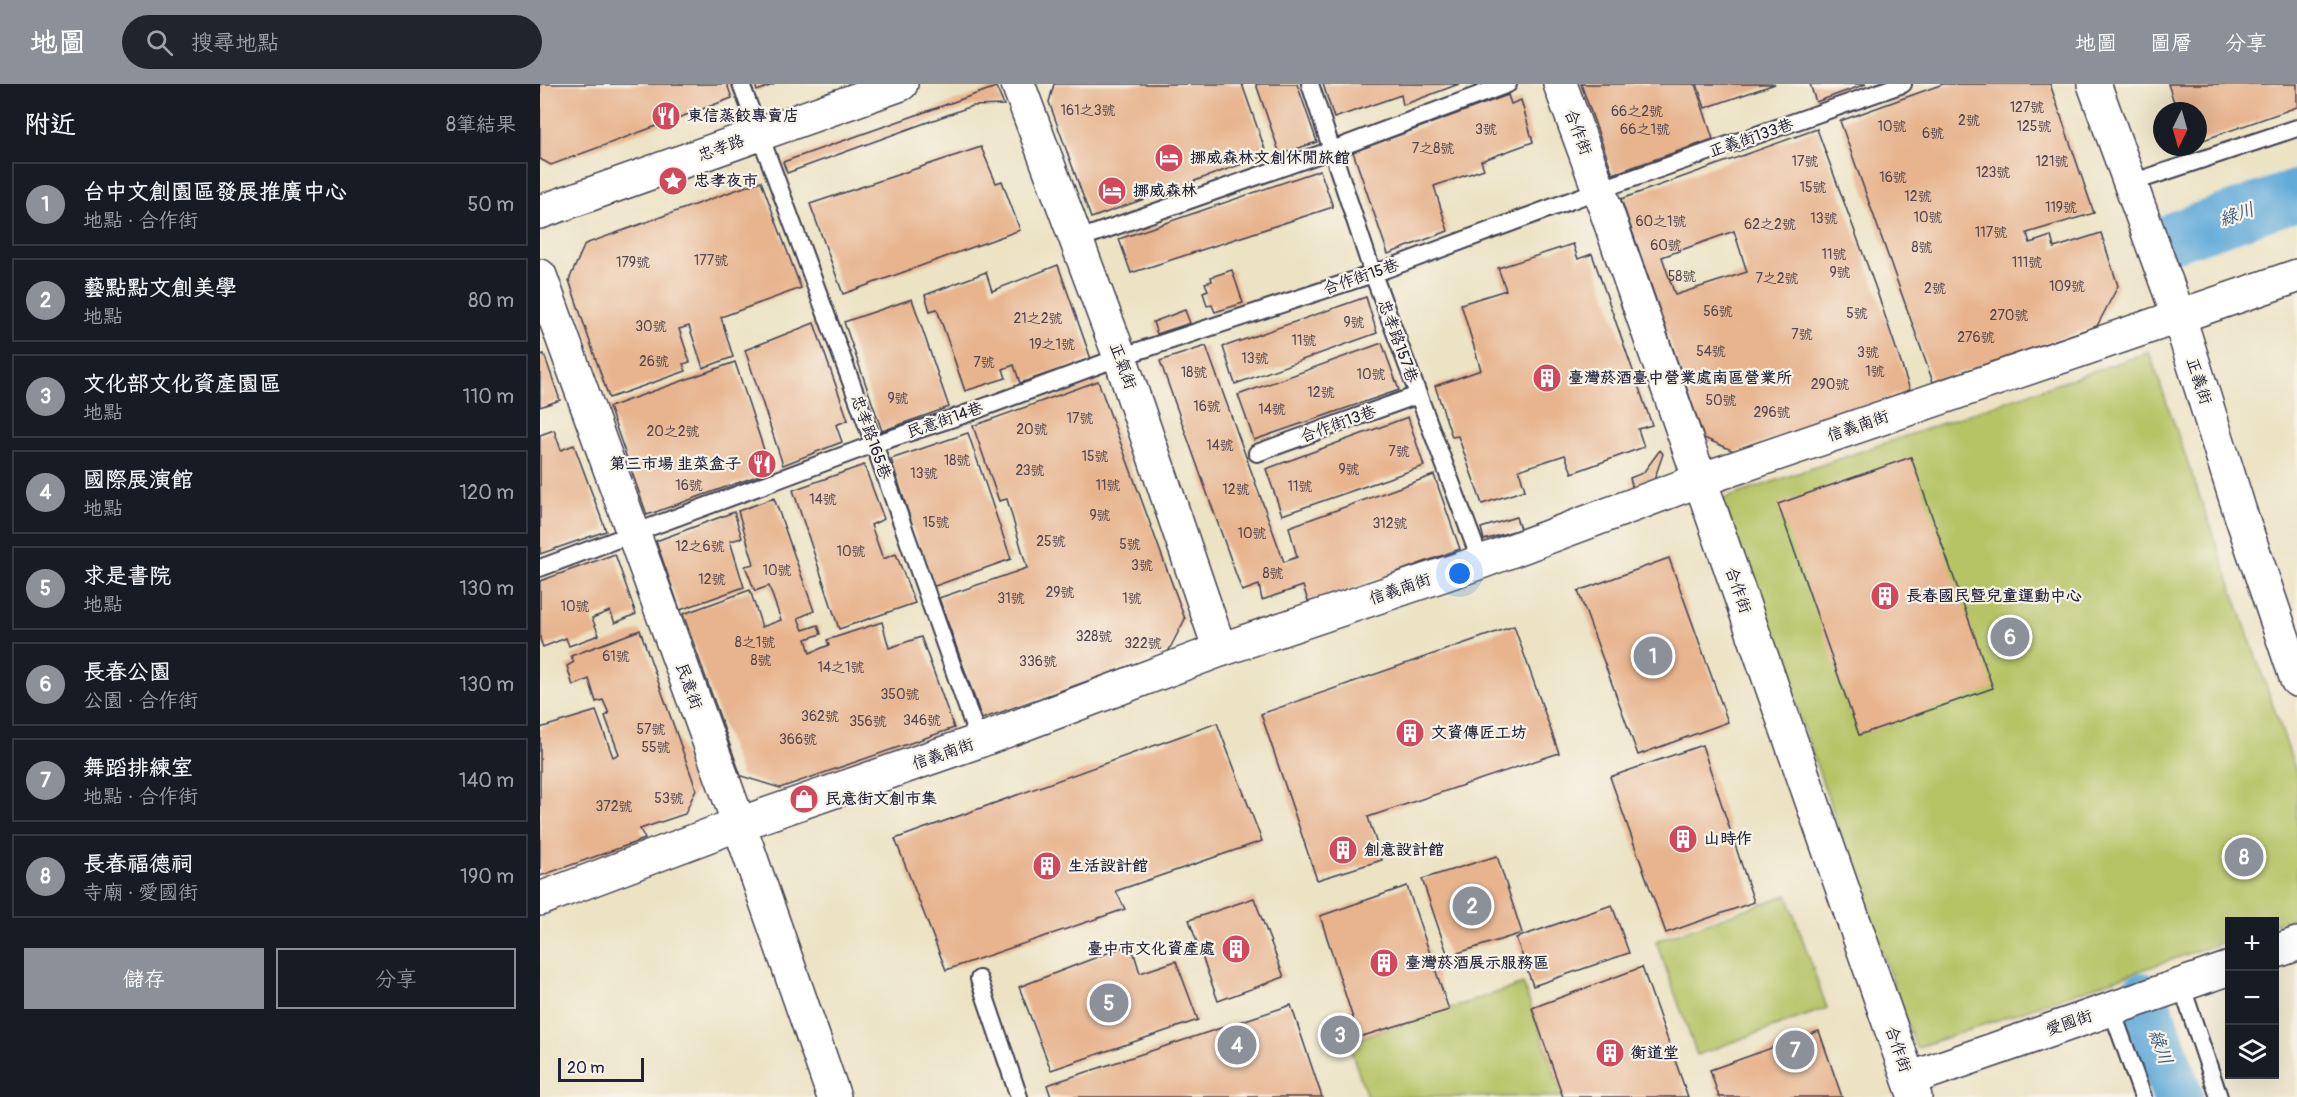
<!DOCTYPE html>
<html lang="zh-TW">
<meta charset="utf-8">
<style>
:root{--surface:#171b24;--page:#20242c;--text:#f1f3f6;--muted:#9ea1a6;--line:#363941;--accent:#8c9099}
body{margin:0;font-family:Pangolin,"LXGW WenKai TC",sans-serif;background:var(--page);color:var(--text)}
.controls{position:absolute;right:18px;bottom:18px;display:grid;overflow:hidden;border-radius:0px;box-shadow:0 6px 24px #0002}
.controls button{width:54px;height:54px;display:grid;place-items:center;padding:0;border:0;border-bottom:2px solid var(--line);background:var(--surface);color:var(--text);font:30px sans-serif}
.compass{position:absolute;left:1613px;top:18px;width:54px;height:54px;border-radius:50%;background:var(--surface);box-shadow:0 6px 24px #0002;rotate:185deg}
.scale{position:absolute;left:18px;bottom:15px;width:86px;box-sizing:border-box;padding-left:6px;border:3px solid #22223b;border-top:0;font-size:16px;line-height:21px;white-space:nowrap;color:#22223b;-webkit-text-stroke:4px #f7f3e8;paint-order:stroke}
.you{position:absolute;left:920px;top:490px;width:21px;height:21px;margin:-15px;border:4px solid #fff;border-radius:50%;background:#1a73e8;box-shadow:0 0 0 9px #1a73e833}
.badge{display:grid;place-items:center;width:39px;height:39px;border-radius:50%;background:var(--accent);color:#fff;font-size:20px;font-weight:700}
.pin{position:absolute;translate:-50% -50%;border:3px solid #fff;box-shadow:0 2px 6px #0006}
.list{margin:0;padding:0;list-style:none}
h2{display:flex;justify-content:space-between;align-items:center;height:78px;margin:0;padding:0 24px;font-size:26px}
h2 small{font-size:20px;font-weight:400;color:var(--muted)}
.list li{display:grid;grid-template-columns:39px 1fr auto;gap:18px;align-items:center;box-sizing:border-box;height:84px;margin:0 12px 12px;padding:0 12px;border:2px solid var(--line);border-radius:0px}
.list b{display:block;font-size:22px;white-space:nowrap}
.list p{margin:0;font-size:20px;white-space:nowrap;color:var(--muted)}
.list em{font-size:20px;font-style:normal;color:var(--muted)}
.actions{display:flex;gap:12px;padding:18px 24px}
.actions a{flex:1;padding:14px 0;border:2px solid var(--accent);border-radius:0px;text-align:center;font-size:21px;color:var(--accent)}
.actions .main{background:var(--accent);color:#fff}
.icon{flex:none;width:33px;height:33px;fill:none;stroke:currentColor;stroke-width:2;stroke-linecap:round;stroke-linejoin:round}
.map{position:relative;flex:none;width:1757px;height:1013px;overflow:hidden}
header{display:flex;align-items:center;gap:36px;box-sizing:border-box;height:84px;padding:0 30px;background:var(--accent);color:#fff}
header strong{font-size:28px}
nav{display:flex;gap:33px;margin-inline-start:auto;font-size:21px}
.search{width:420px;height:54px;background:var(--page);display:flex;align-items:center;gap:15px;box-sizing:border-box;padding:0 21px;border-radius:33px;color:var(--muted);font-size:22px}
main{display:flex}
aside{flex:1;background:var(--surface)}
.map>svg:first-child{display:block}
</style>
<header>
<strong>地圖</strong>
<div class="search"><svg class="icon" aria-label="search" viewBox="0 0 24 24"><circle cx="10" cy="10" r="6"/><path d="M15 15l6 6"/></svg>搜尋地點</div>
<nav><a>地圖</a><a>圖層</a><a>分享</a></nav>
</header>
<main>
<aside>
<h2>附近<small>8筆結果</small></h2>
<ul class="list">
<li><span class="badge">1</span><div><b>台中文創園區發展推廣中心</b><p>地點 · 合作街</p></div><em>50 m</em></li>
<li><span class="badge">2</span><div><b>藝點點文創美學</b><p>地點</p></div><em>80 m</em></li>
<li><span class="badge">3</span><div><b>文化部文化資產園區</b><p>地點</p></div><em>110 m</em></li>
<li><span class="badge">4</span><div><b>國際展演館</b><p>地點</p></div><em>120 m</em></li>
<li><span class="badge">5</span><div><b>求是書院</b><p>地點</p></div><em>130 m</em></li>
<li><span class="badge">6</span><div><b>長春公園</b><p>公園 · 合作街</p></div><em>130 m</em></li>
<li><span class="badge">7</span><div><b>舞蹈排練室</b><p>地點 · 合作街</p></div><em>140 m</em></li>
<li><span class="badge">8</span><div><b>長春福德祠</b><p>寺廟 · 愛國街</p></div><em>190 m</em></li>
</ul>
<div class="actions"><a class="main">儲存</a><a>分享</a></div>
</aside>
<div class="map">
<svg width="1757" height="1013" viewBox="0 0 1757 1013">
<rect width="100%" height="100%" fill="#f7f3e8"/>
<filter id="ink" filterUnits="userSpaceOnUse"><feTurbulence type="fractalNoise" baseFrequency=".0167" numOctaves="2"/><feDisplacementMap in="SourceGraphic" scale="12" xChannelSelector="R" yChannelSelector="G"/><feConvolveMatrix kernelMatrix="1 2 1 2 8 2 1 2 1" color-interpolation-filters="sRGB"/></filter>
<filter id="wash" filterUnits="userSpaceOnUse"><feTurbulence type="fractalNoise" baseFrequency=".008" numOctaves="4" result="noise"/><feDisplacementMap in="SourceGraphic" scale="24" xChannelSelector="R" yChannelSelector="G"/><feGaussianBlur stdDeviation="1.35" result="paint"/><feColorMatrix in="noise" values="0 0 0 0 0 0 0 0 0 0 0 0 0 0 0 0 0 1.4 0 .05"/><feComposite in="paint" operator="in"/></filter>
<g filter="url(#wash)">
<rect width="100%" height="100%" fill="#ece3c5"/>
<!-- green -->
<g fill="#b6c466" stroke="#6c7350" stroke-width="1.5">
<polygon points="1609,268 1757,690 1757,833 1735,840 1734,838 1690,838 1689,856 1376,964 1183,415"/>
<polygon points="1247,811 1287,924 1157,971 1116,857"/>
<polygon points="983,900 1023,1013 827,1013 808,958"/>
</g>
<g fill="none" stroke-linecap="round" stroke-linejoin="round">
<!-- river -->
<g stroke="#62abd9" stroke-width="51">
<polyline points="1637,152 1757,111"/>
<polyline points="1603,914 1638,1013"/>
</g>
</g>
<g id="blocks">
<!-- building -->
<g fill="#e7b48e" fill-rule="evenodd">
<polygon points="0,0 187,0 192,14 11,81 0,75"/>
<polygon points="215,0 235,0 217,7"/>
<polygon points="514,0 702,0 727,71 551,134 509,18"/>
<polygon points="716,0 757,0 777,58 740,70"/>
<polygon points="783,0 919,0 863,21 861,11 794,34"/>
<polygon points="1041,0 1155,0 1173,55 1073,90"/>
<polygon points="1157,0 1235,0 1165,24"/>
<polygon points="1270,0 1326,0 1276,18"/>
<polygon points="1403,0 1510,0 1554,129 1487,149 1490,159 1511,152 1514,164 1561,149 1578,202 1557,242 1393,298 1300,37"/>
<polygon points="1628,0 1757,0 1757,23 1658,58 1658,27 1637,27"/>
<polygon points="456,3 464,21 432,22 247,89 243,78"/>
<polygon points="968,11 971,20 981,16 993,58 941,77 944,85 894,102 908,147 848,170 813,68"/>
<path d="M 1277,45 L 1335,202 L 1370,306 L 1196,368 L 1164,354 L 1081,115 ZM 1194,147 L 1207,188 L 1135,211 L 1122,173 Z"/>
<polygon points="441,63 456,99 462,97 480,146 303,210 270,120"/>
<polygon points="780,86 793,123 591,189 579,155"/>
<polygon points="221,97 261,204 181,233 193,273 163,284 149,242 139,245 150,278 143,280 146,287 69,314 29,196 45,160"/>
<polygon points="1033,160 1038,175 1052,170 1112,341 1098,345 1104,363 1032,389 1025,371 979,386 985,406 942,420 918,352 912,353 895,302 941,286 921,220 966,206 958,184"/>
<polygon points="518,181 551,275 480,299 474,281 463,285 466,294 425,307 397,225 390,227 385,211 446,188 452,207"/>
<polygon points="692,186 703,219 675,228 672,221 667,222 663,208 668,206 665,199 672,197 671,193"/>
<polygon points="826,213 837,249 695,300 683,263"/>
<polygon points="372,215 409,323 342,347 304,238"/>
<polygon points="645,226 650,239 617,250 613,238"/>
<polygon points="274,239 308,336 296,341 302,358 243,381 205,266"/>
<polygon points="842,259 859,306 714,356 698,311"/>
<polygon points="666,262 744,478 757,473 749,443 894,391 920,465 769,520 763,502 722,516 719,501 702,507 620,277"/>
<polygon points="4,270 20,316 0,323 0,271"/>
<polygon points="195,278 231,387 107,431 69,323"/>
<polygon points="558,297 645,535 628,568 442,635 399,514 487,484 467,415 459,417 433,342"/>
<polygon points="868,333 884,382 742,431 726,385"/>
<polygon points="14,346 21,366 34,361 66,447 0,470 0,351"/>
<polygon points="428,349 471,475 392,503 351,375"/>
<polygon points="1120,366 1123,370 1113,399 1093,406 1090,394 1103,389"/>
<polygon points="1371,373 1453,604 1319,651 1238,420"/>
<polygon points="324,381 344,435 331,441 343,475 356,470 375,519 299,545 253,406"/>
<polygon points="234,414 274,527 258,534 263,546 278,541 281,550 266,555 270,569 289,561 287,556 342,538 349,564 381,553 414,644 240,704 201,692 143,530 210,506 222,543 241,536 229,502 215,507 205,482 214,480 198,427"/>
<polygon points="194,428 202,454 190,457 204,503 140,526 116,457"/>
<polygon points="976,433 980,445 944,456 941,444"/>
<polygon points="75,470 96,530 75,539 70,527 52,534 59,551 29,562 26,554 3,563 0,555 0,497"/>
<polygon points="1129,474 1188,638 1098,671 1038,507"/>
<polygon points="974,542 1019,669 828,733 842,776 777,796 721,630"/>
<polygon points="100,546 156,705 145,730 100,745 105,755 0,792 0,644 56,627 73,673 79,670 65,632 69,630 63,616 56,618 49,595 33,602 27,582 34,578 31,572"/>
<polygon points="677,639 722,757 576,807 585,825 406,886 355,755"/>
<polygon points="1162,661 1214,818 1126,849 1070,693"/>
<polygon points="957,772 982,849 908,872 882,795"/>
<polygon points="867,802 909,926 819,953 780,832"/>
<polygon points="714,814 744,893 678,917 649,836"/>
<polygon points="1072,821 1089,869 993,902 976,854"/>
<polygon points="591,860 600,889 636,877 658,936 511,986 479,903"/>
<polygon points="1102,883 1148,1013 1023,1013 992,924"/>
<polygon points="751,921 782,1013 511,1013 507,1001"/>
<polygon points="1279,947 1302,1013 1179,1013 1170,986"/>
</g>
</g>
</g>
<g filter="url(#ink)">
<use href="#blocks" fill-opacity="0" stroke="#403f50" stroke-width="1.5"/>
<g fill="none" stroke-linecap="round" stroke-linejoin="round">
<!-- lane casing -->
<g stroke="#403f50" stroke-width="20">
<g id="lane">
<polyline points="201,0 334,360 439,657"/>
<polyline points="770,0 833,190 941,478"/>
<polyline points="1591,99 1757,44"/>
<polyline points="536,156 792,66 968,0"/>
<polyline points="717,369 878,311"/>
<polyline points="0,484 334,360 423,331 580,273 833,190 1059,106 1363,0"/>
<polyline points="439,895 479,1013"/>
<polyline points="1641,900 1679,1013"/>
<polyline points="1571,924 1603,1013"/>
</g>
</g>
<!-- street casing -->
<g stroke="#403f50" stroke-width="36">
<g id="street">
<polyline points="478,0 580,273 680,566"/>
<polyline points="1020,0 1059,106 1375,1013"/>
<polyline points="1554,0 1639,233 1700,428 1757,596"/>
<polyline points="0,128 361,0"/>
<polyline points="0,192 199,740 294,1013"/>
<polyline points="0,815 199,740 439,657 680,566 941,478 1160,396 1757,192"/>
<polyline points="1734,868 1757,860"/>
<polyline points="1369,995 1690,884"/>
</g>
</g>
<!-- lane -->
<use href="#lane" stroke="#fff" stroke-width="16"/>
<!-- street -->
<use href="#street" stroke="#fff" stroke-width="33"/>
</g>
</g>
<!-- icons -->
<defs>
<g id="restaurant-disc" transform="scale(1.5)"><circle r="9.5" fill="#d1495b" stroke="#f7f3e8"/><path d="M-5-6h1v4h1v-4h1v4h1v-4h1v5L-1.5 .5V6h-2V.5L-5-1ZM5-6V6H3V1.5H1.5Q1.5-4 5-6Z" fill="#fff"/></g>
<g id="hotel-disc" transform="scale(1.5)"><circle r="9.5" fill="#d1495b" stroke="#f7f3e8"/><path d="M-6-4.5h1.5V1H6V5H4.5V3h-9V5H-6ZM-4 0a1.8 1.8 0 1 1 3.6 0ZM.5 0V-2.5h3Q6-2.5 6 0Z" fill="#fff"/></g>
<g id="sight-disc" transform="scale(1.5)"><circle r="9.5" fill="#d1495b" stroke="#f7f3e8"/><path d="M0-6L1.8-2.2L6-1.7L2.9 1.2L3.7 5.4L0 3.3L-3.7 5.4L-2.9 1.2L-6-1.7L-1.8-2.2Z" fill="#fff"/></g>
<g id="building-disc" transform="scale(1.5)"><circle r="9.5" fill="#d1495b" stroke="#f7f3e8"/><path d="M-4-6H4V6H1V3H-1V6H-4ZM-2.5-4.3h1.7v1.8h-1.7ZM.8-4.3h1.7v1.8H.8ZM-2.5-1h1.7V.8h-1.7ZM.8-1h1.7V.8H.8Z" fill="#fff"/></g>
<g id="shop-disc" transform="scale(1.5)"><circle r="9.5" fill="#d1495b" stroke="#f7f3e8"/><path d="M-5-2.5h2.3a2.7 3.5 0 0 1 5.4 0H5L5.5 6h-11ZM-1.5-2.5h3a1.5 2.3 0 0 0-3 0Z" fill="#fff"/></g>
</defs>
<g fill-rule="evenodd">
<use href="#restaurant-disc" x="126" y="32"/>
<use href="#hotel-disc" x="629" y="74"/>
<use href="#sight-disc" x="133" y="97"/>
<use href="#hotel-disc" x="572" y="107"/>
<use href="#building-disc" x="1007" y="294"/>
<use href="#restaurant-disc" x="222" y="380"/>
<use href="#building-disc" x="1345" y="512"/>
<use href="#building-disc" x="870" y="649"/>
<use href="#shop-disc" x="264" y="715"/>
<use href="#building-disc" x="1143" y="755"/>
<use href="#building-disc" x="803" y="766"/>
<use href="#building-disc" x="507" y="782"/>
<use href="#building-disc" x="696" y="865"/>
<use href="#building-disc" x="844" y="879"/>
<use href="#building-disc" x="1070" y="969"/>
</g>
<g text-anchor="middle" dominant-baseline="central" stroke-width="4.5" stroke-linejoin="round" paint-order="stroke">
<!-- number labels -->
<g font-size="14" fill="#534650">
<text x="1487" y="23">127號</text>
<text x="548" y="26">161之3號</text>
<text x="1097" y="27">66之2號</text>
<text x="1429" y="36">2號</text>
<text x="1352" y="42">10號</text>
<text x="1494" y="42">125號</text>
<text x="946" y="45">3號</text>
<text x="1105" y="45">66之1號</text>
<text x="1393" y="49">6號</text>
<text x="893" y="64">7之8號</text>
<text x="1265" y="77">17號</text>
<text x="1512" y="77">121號</text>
<text x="1453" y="88">123號</text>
<text x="1353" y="93">16號</text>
<text x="1273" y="103">15號</text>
<text x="1378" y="112">12號</text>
<text x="1521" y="123">119號</text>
<text x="1388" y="133">10號</text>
<text x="1284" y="134">13號</text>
<text x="1121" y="137">60之1號</text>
<text x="1230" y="140">62之2號</text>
<text x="1451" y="148">117號</text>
<text x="1126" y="161">60號</text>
<text x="1382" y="163">8號</text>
<text x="1294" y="170">11號</text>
<text x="171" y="176">177號</text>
<text x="93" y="178">179號</text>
<text x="1487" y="178">111號</text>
<text x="1300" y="188">9號</text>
<text x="1142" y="192">58號</text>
<text x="1237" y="194">7之2號</text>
<text x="1527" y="202">109號</text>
<text x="1395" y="204">2號</text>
<text x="1178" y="227">56號</text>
<text x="1317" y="229">5號</text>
<text x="1469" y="231">270號</text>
<text x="498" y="234">21之2號</text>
<text x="814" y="238">9號</text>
<text x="111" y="242">30號</text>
<text x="1262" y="250">7號</text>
<text x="1436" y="253">276號</text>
<text x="764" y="256">11號</text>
<text x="512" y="260">19之1號</text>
<text x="1171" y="267">54號</text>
<text x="1328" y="268">3號</text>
<text x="715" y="274">13號</text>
<text x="114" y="277">26號</text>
<text x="444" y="278">7號</text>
<text x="1335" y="287">1號</text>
<text x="654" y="288">18號</text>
<text x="831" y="290">10號</text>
<text x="1290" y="300">290號</text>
<text x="781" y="308">12號</text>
<text x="358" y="314">9號</text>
<text x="1181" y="316">50號</text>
<text x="667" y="322">16號</text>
<text x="732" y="325">14號</text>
<text x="1232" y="328">296號</text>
<text x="540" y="334">17號</text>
<text x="492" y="345">20號</text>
<text x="133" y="347">20之2號</text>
<text x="680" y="361">14號</text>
<text x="859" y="367">7號</text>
<text x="555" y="372">15號</text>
<text x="417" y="376">18號</text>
<text x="809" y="385">9號</text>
<text x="490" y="386">23號</text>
<text x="384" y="389">13號</text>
<text x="149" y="401">16號</text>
<text x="568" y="401">11號</text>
<text x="760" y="402">11號</text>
<text x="696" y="405">12號</text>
<text x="283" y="415">14號</text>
<text x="560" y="431">9號</text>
<text x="396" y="438">15號</text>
<text x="850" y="439">312號</text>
<text x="712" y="449">10號</text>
<text x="511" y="457">25號</text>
<text x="590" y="460">5號</text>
<text x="160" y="462">12之6號</text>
<text x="311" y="467">10號</text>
<text x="602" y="481">3號</text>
<text x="237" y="486">10號</text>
<text x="733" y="489">8號</text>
<text x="172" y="495">12號</text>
<text x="520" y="508">29號</text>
<text x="471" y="514">31號</text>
<text x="592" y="514">1號</text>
<text x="35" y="522">10號</text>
<text x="554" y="552">328號</text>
<text x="215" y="558">8之1號</text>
<text x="603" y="559">322號</text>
<text x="76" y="572">61號</text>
<text x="221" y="576">8號</text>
<text x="498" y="577">336號</text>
<text x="301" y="583">14之1號</text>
<text x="360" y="610">350號</text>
<text x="280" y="632">362號</text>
<text x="382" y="636">346號</text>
<text x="328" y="637">356號</text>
<text x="111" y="645">57號</text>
<text x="258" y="655">366號</text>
<text x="116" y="663">55號</text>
<text x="129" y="714">53號</text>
<text x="74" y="722">372號</text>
</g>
<!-- poi labels -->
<g font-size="16" font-weight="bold" fill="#22223b" stroke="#f7f3e8" text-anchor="start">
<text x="147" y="32">東信蒸餃專賣店</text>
<text x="650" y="74">挪威森林文創休閒旅館</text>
<text x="154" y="97">忠孝夜市</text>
<text x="593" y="107">挪威森林</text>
<text x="1028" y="294">臺灣菸酒臺中營業處南區營業所</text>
<text x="201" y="380" text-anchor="end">第三市場 韭菜盒子</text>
<text x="1366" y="512">長春國民暨兒童運動中心</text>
<text x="891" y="649">文資傳匠工坊</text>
<text x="285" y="715">民意街文創市集</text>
<text x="1164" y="755">山時作</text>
<text x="824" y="766">創意設計館</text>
<text x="528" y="782">生活設計館</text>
<text x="675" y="865" text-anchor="end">臺中市文化資產處</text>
<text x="865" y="879">臺灣菸酒展示服務區</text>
<text x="1091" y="969">衡道堂</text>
</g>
<!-- street labels -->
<g font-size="16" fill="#22223b" stroke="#f7f3e8">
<text transform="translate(1038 48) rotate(69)">合作街</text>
<text transform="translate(1211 54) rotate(-19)">正義街133巷</text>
<text transform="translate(181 64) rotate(-20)">忠孝路</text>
<text transform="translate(821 193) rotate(-19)">合作街15巷</text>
<text transform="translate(858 257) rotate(70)">忠孝路157巷</text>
<text transform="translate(583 282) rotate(70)">正氣街</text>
<text transform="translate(1659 297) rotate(72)">正義街</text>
<text transform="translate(405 336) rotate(-19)">民意街14巷</text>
<text transform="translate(798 340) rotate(-20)">合作街13巷</text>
<text transform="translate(1318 342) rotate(-19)">信義南街</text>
<text transform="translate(331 353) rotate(70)">忠孝路165巷</text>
<text transform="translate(860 505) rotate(-19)">信義南街</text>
<text transform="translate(1198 506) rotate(71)">合作街</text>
<text transform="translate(149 602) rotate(70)">民意街</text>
<text transform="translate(403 670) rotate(-19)">信義南街</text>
<text transform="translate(1529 939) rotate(-19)">愛國街</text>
<text transform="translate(1358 965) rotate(71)">合作街</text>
</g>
<!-- water labels -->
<g font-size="18" font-style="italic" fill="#3c597a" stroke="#f7f3e8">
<text transform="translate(1697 131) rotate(-19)">綠川</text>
<text transform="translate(1620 963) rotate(70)">綠川</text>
</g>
</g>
</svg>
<div class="controls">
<button>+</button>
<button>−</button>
<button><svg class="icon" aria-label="layers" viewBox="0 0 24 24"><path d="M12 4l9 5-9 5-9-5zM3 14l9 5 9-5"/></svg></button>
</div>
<svg class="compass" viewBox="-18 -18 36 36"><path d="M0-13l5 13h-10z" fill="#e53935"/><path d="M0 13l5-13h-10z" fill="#9ea1a6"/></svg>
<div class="scale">20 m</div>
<div class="you"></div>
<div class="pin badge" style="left:1113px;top:572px">1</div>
<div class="pin badge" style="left:932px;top:822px">2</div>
<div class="pin badge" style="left:800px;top:951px">3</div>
<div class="pin badge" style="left:697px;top:961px">4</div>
<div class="pin badge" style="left:569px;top:919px">5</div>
<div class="pin badge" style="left:1470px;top:553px">6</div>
<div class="pin badge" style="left:1255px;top:966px">7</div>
<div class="pin badge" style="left:1704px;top:773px">8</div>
</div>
</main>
